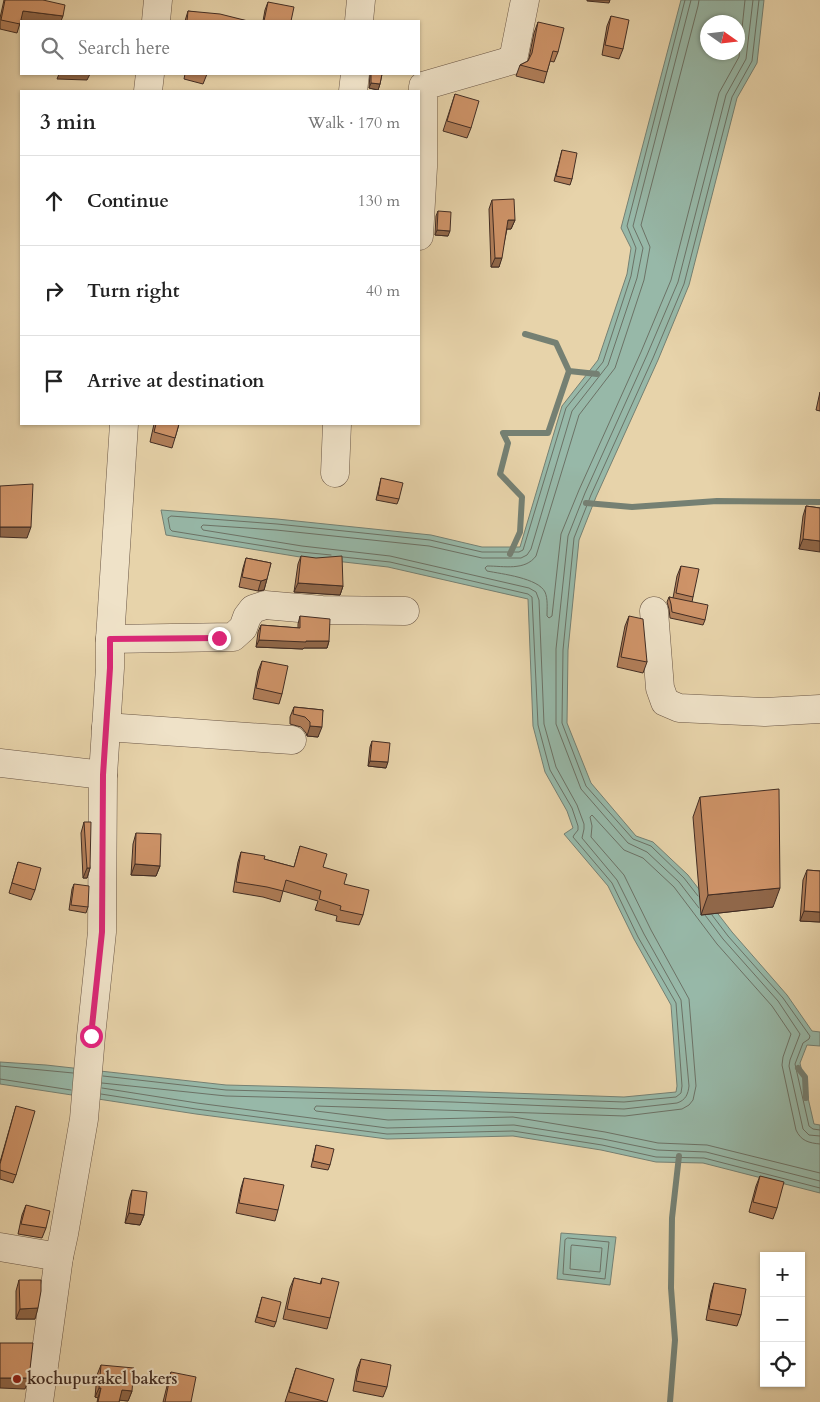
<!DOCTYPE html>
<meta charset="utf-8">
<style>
:root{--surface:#fff;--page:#f6f6f6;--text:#222;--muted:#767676;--line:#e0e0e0}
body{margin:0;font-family:Cardo,serif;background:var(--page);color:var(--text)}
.controls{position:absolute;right:15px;bottom:15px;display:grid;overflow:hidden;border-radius:0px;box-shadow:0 1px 4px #0004}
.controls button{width:45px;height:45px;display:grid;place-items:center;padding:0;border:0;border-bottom:1px solid var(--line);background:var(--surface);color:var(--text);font:25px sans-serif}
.compass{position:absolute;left:700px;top:15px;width:45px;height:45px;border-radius:50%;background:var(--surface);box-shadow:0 1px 4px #0004;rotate:104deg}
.stop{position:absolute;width:15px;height:15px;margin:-11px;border:4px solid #db2777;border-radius:50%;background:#fff}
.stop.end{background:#db2777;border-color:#fff;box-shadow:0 1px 5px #0008}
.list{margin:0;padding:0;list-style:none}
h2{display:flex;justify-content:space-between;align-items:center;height:65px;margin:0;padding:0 20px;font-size:21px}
h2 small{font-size:16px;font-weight:400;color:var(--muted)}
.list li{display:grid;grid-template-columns:32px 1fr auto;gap:15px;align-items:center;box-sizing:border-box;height:90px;padding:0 20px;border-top:1px solid var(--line)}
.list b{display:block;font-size:19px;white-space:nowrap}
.list em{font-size:16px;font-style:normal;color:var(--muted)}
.icon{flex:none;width:28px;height:28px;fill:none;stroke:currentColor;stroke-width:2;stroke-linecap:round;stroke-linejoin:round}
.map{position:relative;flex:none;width:820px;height:1402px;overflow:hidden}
.search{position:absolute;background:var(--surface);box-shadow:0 1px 4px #0004;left:20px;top:20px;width:400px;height:55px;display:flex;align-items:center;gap:12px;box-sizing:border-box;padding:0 18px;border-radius:0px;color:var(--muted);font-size:19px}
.panel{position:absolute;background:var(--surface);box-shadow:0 1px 4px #0004;left:20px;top:90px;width:400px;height:335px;border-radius:0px}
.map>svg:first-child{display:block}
</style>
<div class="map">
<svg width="820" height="1402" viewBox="0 0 820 1402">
<rect width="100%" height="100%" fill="#e7d3aa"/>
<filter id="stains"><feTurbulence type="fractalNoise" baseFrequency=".004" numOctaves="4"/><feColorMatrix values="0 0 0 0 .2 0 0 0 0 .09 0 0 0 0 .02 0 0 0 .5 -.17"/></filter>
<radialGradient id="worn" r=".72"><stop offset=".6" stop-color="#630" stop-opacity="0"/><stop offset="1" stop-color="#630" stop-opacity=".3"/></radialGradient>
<!-- water -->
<g fill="#97b8a8" stroke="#758073" fill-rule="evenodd">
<path d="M 681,0 L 764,0 L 757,63 L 737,98 L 689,285 L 658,360 L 596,497 L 579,540 L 568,650 L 567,723 L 591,783 L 636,836 L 653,842 L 688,875 L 732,932 L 787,995 L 812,1031 L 820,1032 L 820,1046 L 807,1045 L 800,1063 L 814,1124 L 820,1125 L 820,1193 L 703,1163 L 656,1162 L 601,1150 L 513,1136 L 387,1139 L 196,1114 L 0,1084 L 0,1062 L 46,1065 L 226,1085 L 452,1091 L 624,1097 L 676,1092 L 677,1086 L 671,1005 L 634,939 L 608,886 L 564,834 L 573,828 L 567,811 L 545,772 L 533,726 L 528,599 L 388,567 L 300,557 L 166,535 L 161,510 L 277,519 L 431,535 L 482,547 L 520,547 L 562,406 L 598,360 L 627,274 L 631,248 L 621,228 ZM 708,22 L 738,22 L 738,52 L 708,52 Z"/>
<polygon points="561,1233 616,1237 610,1285 557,1279"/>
</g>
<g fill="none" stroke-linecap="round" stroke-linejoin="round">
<!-- shore -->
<g stroke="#6c7266" stroke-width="1">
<path d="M 699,0 L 698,6 L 641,225 L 650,247 L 644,280 L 615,368 L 579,415 L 536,556 C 525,571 504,566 487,566 L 485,568 L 487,571 C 502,574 538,578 545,592 C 548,599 547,608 547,616 L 549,618 L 552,616 L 561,534 L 579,490 L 641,352 L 671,280 L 719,93 L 739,57 L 745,0"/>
<polyline points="331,555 301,552 172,531 170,529 168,518 171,516 277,524 430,540 482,552 519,552 523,550 566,408 603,362 631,276 636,248 627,226 685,0"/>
<polyline points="698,896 684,878 651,846 633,839 586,786 562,723 563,650 574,538 591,495 653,358 684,284 732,97 752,61 759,0"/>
<polyline points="699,908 679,882 647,852 628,843 581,789 556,724 556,649 568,536 585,493 647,355 678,282 726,95 746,59 753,0"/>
<polyline points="705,915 723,939 778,1001 800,1034 790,1060 789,1066 803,1129 809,1135 820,1136"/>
<polyline points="712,915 728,936 783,998 810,1036 809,1039 803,1043 795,1064 809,1126 813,1129 820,1130"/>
<polyline points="0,1066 73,1073"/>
<polyline points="103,1076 226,1090 452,1096 624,1102 676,1097 681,1093 682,1086 676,1003 638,937 612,883 573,837 574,835 578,830 578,826 572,808 550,770 538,725 532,597 528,594 390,562 343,557"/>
<polyline points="0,1079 71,1090"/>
<path d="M 102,1083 L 226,1096 L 452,1102 L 624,1109 L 677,1103 C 686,1100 688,1094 689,1086 L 681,1000 L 644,934 L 617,880 L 582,838 L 584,829 L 584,824 L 577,805 L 556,767 L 544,724 L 539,600 L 536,592 L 529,588 L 390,556 L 302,546 L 203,530 L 201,527 L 203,525 L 276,530 L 429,546 L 482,558 L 521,558 L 527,555 L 531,549 L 572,411 L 608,365 L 637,278 L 643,248 L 633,226 L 691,0"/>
<polyline points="102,1088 197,1103 387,1128 514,1125 603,1139 657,1150 706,1152 820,1181"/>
<polyline points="101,1094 196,1109 387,1134 513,1131 602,1145 656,1157 704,1158 820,1188"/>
<path d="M 820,1144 C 809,1143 801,1141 796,1130 L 782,1065 L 783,1057 L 791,1034 L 772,1006 L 717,944 L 674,887 L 643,858 L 624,850 L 592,815 L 590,817 L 592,826 L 591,837 L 624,875 L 651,930 L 689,999 L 696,1086 L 693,1100 L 689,1105 L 682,1109 L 625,1116 L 316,1106 L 314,1109 L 316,1111 L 388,1120 L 513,1117 L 605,1132 L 658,1143 L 707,1145 L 820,1173"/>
<polygon points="568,1238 609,1242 605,1279 563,1274 565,1240"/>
<polygon points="572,1245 602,1248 600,1272 570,1269 571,1247"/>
</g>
<!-- stream -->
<g stroke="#758073" stroke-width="6">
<polyline points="525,334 556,343 569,371 597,374"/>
<polyline points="586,503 632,507 717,501 820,502"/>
<polyline points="510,554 520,532 522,497 500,474 508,443 503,433 548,433 569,371"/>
<polyline points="798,1068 805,1077 806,1098"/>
<polyline points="670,1402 675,1340 671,1288 672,1218 679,1156"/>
</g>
<!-- minor casing -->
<g stroke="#6a5645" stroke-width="29">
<g id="minor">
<polyline points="156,21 158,0"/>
<polyline points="359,21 361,0"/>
<polyline points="148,91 150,74"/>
<polyline points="353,91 355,74"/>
<polyline points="419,236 423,167 423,86 513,60 525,0"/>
<polyline points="335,473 337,424"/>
<polyline points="654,611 660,688 665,702 679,708 765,712 820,709"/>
<polyline points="110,639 233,637 243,628 247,617 253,609 265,605 322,610 405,611"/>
<polyline points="106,727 292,740"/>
<polyline points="0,763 103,775"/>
<polyline points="0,1247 59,1257"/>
<polyline points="39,1402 59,1257 64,1234 84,1119 91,1036 102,932 103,775 110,668 110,639 124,424"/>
</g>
</g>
<!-- minor -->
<use href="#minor" stroke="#efe2c8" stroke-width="28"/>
</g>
<!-- wall -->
<g fill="#b17e59" stroke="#412c23">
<polygon points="4,0 43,0 61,21 28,21 21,20 17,33 0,29 0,18"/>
<polygon points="268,2 291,21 263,21 265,10"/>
<polygon points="188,11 248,21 185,21"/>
<polygon points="611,16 623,49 619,59 602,55 607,26"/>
<polygon points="538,22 558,52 554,62 550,61 544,83 516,76 520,65 528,61 529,58 534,33"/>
<polygon points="185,74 207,74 203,84 184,79"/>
<polygon points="370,74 382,74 380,84 378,90 369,88"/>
<polygon points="455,94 471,128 467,138 443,131"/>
<polygon points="562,150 572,179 570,185 554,181"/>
<polygon points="492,200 515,220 511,229 507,229 499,267 491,267 489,209"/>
<polygon points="438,211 448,236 435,235 436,216"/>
<polygon points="820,392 820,411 816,410"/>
<polygon points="154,424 179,424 175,438 172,448 150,442"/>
<polygon points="381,478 399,499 397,504 376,500"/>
<polygon points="806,506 820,508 799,549 803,516"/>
<polygon points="301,556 343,586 340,595 294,592 298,564"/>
<polygon points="246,558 271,563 264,590 258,591 239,587 243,568"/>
<polygon points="681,566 693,597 692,602 705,620 703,625 670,618 669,609 667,602 669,597 673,598 677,576"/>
<polygon points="300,616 329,641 327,648 304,648 303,649 256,647 258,632 261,625 298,628 298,624"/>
<polygon points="629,616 647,662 643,673 617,667 625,626"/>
<polygon points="262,661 282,694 279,704 253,699 258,671"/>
<polygon points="294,707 323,710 318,737 307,736 306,733 301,727 290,724 290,717"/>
<polygon points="372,741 386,768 368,766 370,747"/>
<polygon points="700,797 773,907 701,915 693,817"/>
<polygon points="84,822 90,868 87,878 83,878 81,833"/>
<polygon points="136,833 160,866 156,876 131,875 133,844"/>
<polygon points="300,846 323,867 344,884 363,915 359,925 336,921 337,916 315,910 318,901 283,891 280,902 263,897 233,892 238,862 241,852 264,859 294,867"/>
<polygon points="18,862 35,890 31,900 9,893"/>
<polygon points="807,870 820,871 820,922 800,921 803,880"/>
<polygon points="74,884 88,907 86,913 69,910 72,889"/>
<polygon points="16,1106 16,1175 13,1183 0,1179 0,1162"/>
<polygon points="316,1145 330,1165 328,1170 311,1167"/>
<polygon points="760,1176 777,1208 773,1219 749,1212 756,1186"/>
<polygon points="244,1178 278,1210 275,1221 236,1213 241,1188"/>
<polygon points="132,1190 144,1215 140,1225 125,1223 129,1200"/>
<polygon points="26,1205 46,1228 42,1238 18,1234 22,1215"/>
<polygon points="294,1278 320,1284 322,1278 330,1318 327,1329 283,1319 290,1288"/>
<polygon points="19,1280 35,1319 16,1319 16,1291"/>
<polygon points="714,1283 741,1315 737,1326 706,1320 711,1293"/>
<polygon points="262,1297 276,1322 274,1327 255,1322"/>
<polygon points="361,1359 387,1387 383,1397 353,1391 357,1369"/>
<polygon points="101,1365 132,1391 128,1401 119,1400 119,1402 97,1402 98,1398 95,1397 97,1375"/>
<polygon points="296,1368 327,1402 285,1402"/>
<polygon points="171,1372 191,1402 163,1402 168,1382"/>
</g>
<!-- shaded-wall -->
<g fill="#906749" stroke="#412c23">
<polygon points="587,0 610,0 609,3 587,1"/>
<polygon points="23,11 63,16 61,21 28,21 19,20"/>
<polygon points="59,74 90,74 87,80 57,79"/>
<polygon points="371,83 380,84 378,90 369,88"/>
<polygon points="508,220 515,220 511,229 505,229"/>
<polygon points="437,230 450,231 448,236 435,235"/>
<polygon points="495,258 502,258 499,267 491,267"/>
<polygon points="0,527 31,527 27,538 0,537"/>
<polygon points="803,539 820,541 820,552 799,549"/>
<polygon points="267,579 264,590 258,591 261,581"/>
<polygon points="298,583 343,586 340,595 294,592"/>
<polygon points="259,640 306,641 329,641 327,648 304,648 303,649 256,647"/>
<polygon points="310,726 322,727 318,737 307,736"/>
<polygon points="370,761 388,762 386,768 368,766"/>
<polygon points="135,864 160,866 156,876 131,875"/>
<polygon points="87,868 90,868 87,878 83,878"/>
<polygon points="780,888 773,907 701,915 708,895"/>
<polygon points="804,911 820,912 820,922 800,921"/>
<polygon points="129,1213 144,1215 140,1225 125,1223"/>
<polygon points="38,1308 35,1319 16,1319 20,1309"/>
<polygon points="0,1378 29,1378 25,1389 0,1388"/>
<polygon points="99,1388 101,1388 98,1398 95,1397"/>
<polygon points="122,1390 132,1391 128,1401 118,1400"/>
</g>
<!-- building -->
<g fill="#ce9368" stroke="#412c23">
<polygon points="5,0 43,0 65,5 63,16 23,11 20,24 1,20"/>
<polygon points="268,2 294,7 291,21 264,21"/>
<polygon points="188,11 220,14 248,21 187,21"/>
<polygon points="611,16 629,20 623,49 605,45"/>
<polygon points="538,22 564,28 558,52 553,51 547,72 520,65 528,61 532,53"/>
<polygon points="371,74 382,74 380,84 371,83"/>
<polygon points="455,94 479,101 471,128 447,121"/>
<polygon points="562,150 577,153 572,179 556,176"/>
<polygon points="514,199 515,220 508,220 502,258 495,258 492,200"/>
<polygon points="438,211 451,212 450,231 437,230"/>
<polygon points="156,424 179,424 175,438 154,432"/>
<polygon points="381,478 403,483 399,499 378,495"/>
<polygon points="33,484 31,527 0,527 0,486"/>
<polygon points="806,506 820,508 820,541 803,539"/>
<polygon points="301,556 316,558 342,556 343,586 298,583"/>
<polygon points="246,558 271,563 267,579 261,581 242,577"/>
<polygon points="681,566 699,569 693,597 676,593"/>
<polygon points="669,597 708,605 705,620 672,612 671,604"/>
<polygon points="300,616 330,619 329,641 306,641 306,642 259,640 261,625 300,628"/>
<polygon points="629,616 643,619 647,662 621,657"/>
<polygon points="262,661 288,666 282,694 256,688"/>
<polygon points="294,707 323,710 322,727 310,726 310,722 305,717 293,714"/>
<polygon points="372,741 390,743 388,762 370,761"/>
<polygon points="779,789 780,888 708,895 700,797"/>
<polygon points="84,822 91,822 90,868 87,868"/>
<polygon points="136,833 161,834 160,866 135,864"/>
<polygon points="300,846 327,854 323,867 347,874 344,884 369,890 363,915 340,910 341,906 319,899 321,891 286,880 283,891 267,887 236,882 241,852 265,856 264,859 294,867"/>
<polygon points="18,862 41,868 35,890 12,883"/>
<polygon points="807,870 820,871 820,912 804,911"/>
<polygon points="74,884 89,886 88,907 71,905"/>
<polygon points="16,1106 35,1111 16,1175 0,1170 0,1164"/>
<polygon points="316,1145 334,1149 330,1165 313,1161"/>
<polygon points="760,1176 784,1182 777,1208 753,1202"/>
<polygon points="244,1178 284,1185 278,1210 239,1203"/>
<polygon points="132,1190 147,1192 144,1215 129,1213"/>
<polygon points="26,1205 50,1211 46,1228 21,1224"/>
<polygon points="294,1278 321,1284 322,1278 339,1282 330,1318 287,1309"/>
<polygon points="19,1280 41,1280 41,1291 38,1308 20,1309"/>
<polygon points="714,1283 746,1289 741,1315 709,1309"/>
<polygon points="262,1297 281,1302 276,1322 257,1317"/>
<polygon points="0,1343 33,1343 29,1378 0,1378"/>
<polygon points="361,1359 391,1365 387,1387 356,1381"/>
<polygon points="101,1365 134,1368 132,1391 122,1390 119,1402 98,1402 101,1388 99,1388"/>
<polygon points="296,1368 334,1379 327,1402 289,1392"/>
<polygon points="171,1372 196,1377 191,1402 165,1402"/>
</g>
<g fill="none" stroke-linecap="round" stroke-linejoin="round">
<!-- route -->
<polyline stroke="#db2777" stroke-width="6" points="91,1036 102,932 103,775 110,668 110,639 219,638"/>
</g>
<!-- markers -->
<circle fill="#8f2418" stroke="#efe2c8" stroke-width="2" cx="17" cy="1379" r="5"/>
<g text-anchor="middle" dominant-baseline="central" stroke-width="4" stroke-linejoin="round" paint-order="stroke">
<!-- poi labels -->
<g font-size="16" font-weight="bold" fill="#412c23" stroke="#efe2c8" text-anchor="start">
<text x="27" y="1379">kochupurakel bakers</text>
</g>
</g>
<rect width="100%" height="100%" filter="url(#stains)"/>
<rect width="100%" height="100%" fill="url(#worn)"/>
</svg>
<div class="controls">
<button>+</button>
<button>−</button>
<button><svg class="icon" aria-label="locate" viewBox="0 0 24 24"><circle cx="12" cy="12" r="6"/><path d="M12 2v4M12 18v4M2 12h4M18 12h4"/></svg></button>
</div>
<svg class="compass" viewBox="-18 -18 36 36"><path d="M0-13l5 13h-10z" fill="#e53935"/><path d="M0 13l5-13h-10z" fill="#767676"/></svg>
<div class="stop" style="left:91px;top:1036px"></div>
<div class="stop end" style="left:219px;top:638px"></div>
<div class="search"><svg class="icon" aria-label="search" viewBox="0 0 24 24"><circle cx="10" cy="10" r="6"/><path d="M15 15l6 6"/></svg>Search here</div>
<section class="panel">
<h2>3 min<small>Walk · 170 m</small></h2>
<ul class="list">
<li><svg class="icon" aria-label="ahead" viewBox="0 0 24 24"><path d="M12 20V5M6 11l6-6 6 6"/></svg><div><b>Continue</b></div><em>130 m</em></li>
<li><svg class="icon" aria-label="right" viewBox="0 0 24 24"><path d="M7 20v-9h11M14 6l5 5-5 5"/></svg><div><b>Turn right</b></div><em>40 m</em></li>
<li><svg class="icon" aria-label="arrive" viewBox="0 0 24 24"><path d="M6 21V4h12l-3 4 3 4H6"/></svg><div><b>Arrive at destination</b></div></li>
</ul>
</section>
</div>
